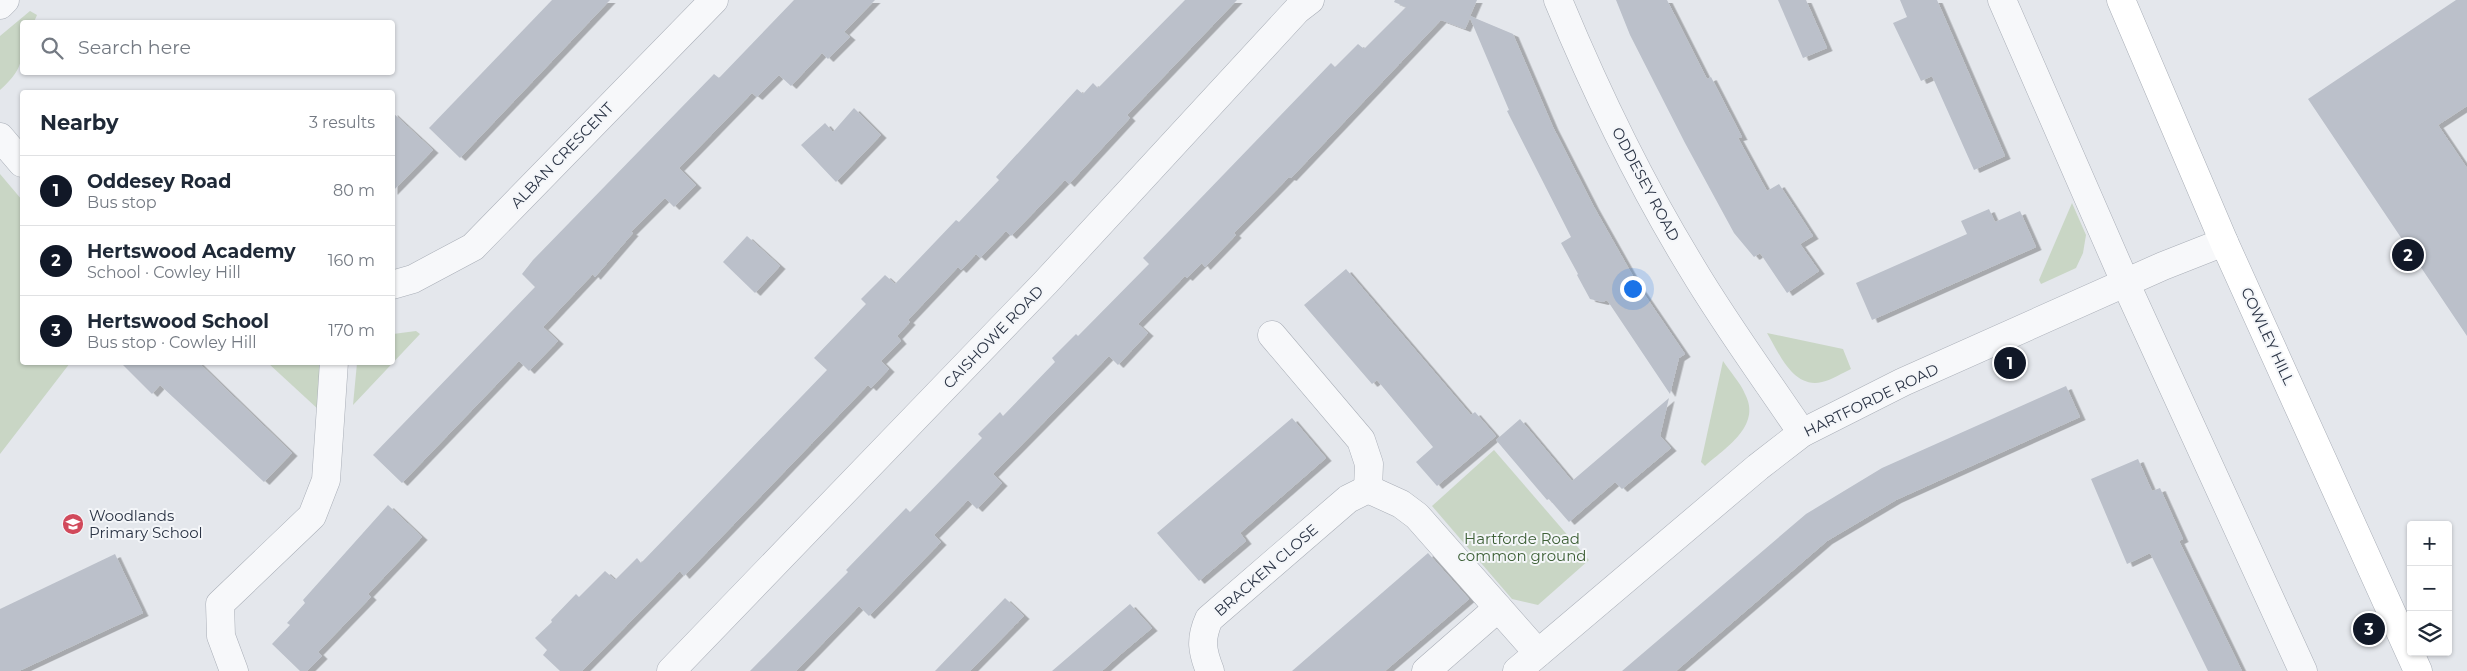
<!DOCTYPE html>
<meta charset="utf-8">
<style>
:root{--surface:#fff;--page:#f6f6f7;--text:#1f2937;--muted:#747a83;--line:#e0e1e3;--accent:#111827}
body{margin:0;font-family:Montserrat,sans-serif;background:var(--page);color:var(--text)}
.controls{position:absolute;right:15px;bottom:15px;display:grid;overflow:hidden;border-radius:5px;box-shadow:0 1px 4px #0004}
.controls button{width:45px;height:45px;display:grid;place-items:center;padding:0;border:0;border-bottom:1px solid var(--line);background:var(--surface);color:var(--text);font:25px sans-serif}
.you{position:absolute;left:1632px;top:288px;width:18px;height:18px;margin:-12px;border:4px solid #fff;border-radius:50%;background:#1a73e8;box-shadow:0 0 0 8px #1a73e833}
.badge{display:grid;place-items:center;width:32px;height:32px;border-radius:50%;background:var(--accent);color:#fff;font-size:16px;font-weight:700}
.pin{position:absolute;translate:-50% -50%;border:2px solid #fff;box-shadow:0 1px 5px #0006}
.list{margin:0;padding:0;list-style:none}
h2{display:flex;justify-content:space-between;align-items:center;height:65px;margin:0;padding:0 20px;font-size:21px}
h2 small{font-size:16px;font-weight:400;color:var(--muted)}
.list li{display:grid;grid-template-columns:32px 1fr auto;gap:15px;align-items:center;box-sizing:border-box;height:70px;padding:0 20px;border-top:1px solid var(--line)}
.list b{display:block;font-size:19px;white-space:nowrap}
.list p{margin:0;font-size:16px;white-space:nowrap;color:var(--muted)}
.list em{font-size:16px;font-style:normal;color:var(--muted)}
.icon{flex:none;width:28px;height:28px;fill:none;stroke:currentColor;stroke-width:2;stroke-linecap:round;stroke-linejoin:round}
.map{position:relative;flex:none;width:2467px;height:671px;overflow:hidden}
.search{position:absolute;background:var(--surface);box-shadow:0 1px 4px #0004;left:20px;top:20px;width:375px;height:55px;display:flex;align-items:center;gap:12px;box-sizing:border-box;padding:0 18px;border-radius:5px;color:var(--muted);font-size:19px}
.panel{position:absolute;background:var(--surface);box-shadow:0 1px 4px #0004;left:20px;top:90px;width:375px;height:275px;border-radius:5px}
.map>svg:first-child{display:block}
</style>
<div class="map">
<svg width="2467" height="671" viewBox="0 0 2467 671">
<defs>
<filter id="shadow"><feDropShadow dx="5.5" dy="3" stdDeviation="0" flood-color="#0004"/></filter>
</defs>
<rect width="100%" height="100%" fill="#e4e7ec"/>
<!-- green -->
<g fill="#c9d6c5">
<path d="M 30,11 L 37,15 L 34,22 L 22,22 C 22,56 27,66 0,90 L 0,36 Z"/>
<polygon points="0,174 22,200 22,362 70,363 0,454"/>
<polygon points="2072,203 2086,235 2083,253 2076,268 2041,284 2039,280"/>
<polygon points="416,331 420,334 353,405 357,363 392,362 393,334"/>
<path d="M 1767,333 L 1843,349 L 1851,369 C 1842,373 1832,380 1822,382 C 1793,389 1779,353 1767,333 Z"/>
<path d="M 1723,361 C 1730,372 1740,382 1745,394 C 1762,426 1725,448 1705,466 L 1701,462 Z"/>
<polygon points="268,363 325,363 319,410"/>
<polygon points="1494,450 1589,560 1538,605 1512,599 1432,506"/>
</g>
<!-- building -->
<g fill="#bbc0ca" filter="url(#shadow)">
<polygon points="552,0 610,0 460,158 429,128"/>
<polygon points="794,0 875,0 844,32 850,37 828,59 822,53 791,86 779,75 757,97 752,93 679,168 696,185 674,207 665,198 631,232 633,233 595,277 593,274 543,327 558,341 529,371 519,361 402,483 373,455 535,287 522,274 533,260 714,74 719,78"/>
<polygon points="1185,0 1237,0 1127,115 1130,118 1069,184 1065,180 1011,236 1006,231 980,258 976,254 961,270 958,267 908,320 910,322 897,336 901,341 881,361 889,369 871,388 868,385 684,576 680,571 582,671 560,671 543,655 547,650 535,638 552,622 551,620 576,594 579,597 605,571 615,580 637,558 641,563 827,370 814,358 866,304 861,299 885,275 895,284 956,220 959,222 999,180 996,177 1077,89 1083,94 1093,83 1098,88"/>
<polygon points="1395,0 1477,0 1470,16 1513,34 1553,127 1594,207 1638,285 1685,354 1679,358 1670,394 1607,300 1603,302 1590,299 1577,275 1578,274 1561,243 1571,237 1507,111 1509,110 1470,18 1465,29 1441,20 1291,178 1289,177 1234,233 1236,235 1205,267 1202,263 1187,278 1185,276 1138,324 1148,333 1118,365 1109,356 993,474 1002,483 977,509 968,500 934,535 941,542 869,616 859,606 796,671 750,671 848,572 846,570 906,508 910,512 982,438 978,434 1000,412 1003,416 1055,362 1052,358 1076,334 1078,336 1149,264 1143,258 1331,63 1335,67 1358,44 1364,49 1406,7 1394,2"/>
<polygon points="1616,0 1667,0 1707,79 1711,77 1742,137 1738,138 1767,191 1779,184 1813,236 1800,244 1819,271 1787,293 1760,253 1754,257 1734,233 1685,143 1630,35"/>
<polygon points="1778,0 1806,0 1827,48 1803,58"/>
<polygon points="1900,0 1937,0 2005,156 1974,170 1932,76 1921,81 1893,23 1907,17"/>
<polygon points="2456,0 2467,0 2467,106 2438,125 2467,168 2467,336 2308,99"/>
<polygon points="854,108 881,135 836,182 801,145 825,123 833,132"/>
<polygon points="392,112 433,150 392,192"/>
<polygon points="1989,209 1995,222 2020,211 2036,247 1872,320 1856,283 1967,234 1961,221"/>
<polygon points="747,236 780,266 755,293 723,262"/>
<polygon points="1346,269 1471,415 1475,412 1496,436 1437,486 1416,462 1433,447 1377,380 1372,384 1304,305"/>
<polygon points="120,362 198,362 292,453 264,482 160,385 152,394"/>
<polygon points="2066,386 2080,417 1896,500 1827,541 1676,671 1622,671 1806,514 1882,468"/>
<polygon points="1669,398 1660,436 1671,448 1622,489 1615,482 1569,522 1549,499 1547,500 1496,440 1520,419 1572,481"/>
<polygon points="1292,418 1326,458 1240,533 1246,541 1199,581 1157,533"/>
<polygon points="2138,459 2152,491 2160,488 2183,539 2179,541 2242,671 2208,671 2150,553 2127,564 2091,479"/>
<polygon points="388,505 422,537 368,594 371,597 318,652 322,656 307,671 300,671 272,644 290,625 287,623 305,603 303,600"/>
<polygon points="1428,553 1469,599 1385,671 1292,671"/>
<polygon points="115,554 143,613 19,671 0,671 0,609"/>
<polygon points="1005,598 1024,616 970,671 935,671"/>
<polygon points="1130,604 1152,628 1121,654 1102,671 1052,671"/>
</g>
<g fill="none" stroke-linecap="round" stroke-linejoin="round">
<!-- street casing -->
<g stroke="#a9aeb7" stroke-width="29">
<g id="street">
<path d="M 1558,0 C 1596,92 1640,183 1692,268 C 1726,325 1765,378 1802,433"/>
<polyline points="2002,0 2125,282 2303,671"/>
<polyline points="0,5 5,0"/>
<polyline points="0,137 22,163"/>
<polyline points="392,285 413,279 473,247 714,0"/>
<polyline points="1272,335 1361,440 1369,464 1368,489"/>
<polyline points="234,671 221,636 220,604 312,516 326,480 334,362"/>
<polyline points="671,671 1046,282 1297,10 1310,0"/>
<path d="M 1210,671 C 1202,651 1200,639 1209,619 L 1348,499 L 1368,489 L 1401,504 L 1417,516 L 1538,653"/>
<polyline points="1426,671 1498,608"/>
<polyline points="1517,671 1758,467 1802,433 1903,382 2163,266 2224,242"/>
</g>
</g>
<!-- secondary casing -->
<g stroke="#a9aeb7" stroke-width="29">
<polyline id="secondary" points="2121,0 2224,242 2418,671"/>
</g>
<!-- street -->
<use href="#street" stroke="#f7f8fa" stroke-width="28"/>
<!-- secondary -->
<use href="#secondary" stroke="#fff" stroke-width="28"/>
</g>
<!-- icons -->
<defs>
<g id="school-disc" transform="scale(1.125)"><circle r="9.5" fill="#d1495b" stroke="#f4f6f9"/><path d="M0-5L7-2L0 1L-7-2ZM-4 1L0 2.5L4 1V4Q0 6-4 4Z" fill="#fff"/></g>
</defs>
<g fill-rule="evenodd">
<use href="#school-disc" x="73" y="524"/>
</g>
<g text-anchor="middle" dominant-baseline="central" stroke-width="4" stroke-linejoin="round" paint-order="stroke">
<!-- street labels -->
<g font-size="15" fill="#2b3445" stroke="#f4f6f9">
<text transform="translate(562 155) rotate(-46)">ALBAN CRESCENT</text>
<text transform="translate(1646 184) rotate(62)">ODDESEY ROAD</text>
<text transform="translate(2268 336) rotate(65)">COWLEY HILL</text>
<text transform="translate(993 337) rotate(-46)">CAISHOWE ROAD</text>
<text transform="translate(1871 400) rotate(-26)">HARTFORDE ROAD</text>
<text transform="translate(1266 570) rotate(-41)">BRACKEN CLOSE</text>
</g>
<!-- poi labels -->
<g font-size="15" fill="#2b3445" stroke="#f4f6f9" text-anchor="start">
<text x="89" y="515">Woodlands<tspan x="89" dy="17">Primary School</tspan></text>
</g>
<!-- park labels -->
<g font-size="15" fill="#3f6138" stroke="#f4f6f9">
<text x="1522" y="538">Hartforde Road<tspan x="1522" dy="17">common ground</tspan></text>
</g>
</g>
</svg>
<div class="controls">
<button>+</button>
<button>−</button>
<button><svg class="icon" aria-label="layers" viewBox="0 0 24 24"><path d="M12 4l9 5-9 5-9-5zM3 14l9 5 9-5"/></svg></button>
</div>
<div class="you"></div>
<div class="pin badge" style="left:2010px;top:363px">1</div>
<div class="pin badge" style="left:2408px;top:255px">2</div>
<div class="pin badge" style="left:2369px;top:629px">3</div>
<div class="search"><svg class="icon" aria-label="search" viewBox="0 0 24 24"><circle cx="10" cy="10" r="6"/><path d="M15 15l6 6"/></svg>Search here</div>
<section class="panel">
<h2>Nearby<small>3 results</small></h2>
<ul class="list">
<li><span class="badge">1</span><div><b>Oddesey Road</b><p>Bus stop</p></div><em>80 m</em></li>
<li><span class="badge">2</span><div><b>Hertswood Academy</b><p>School · Cowley Hill</p></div><em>160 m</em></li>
<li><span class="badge">3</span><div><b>Hertswood School</b><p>Bus stop · Cowley Hill</p></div><em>170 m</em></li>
</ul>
</section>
</div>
